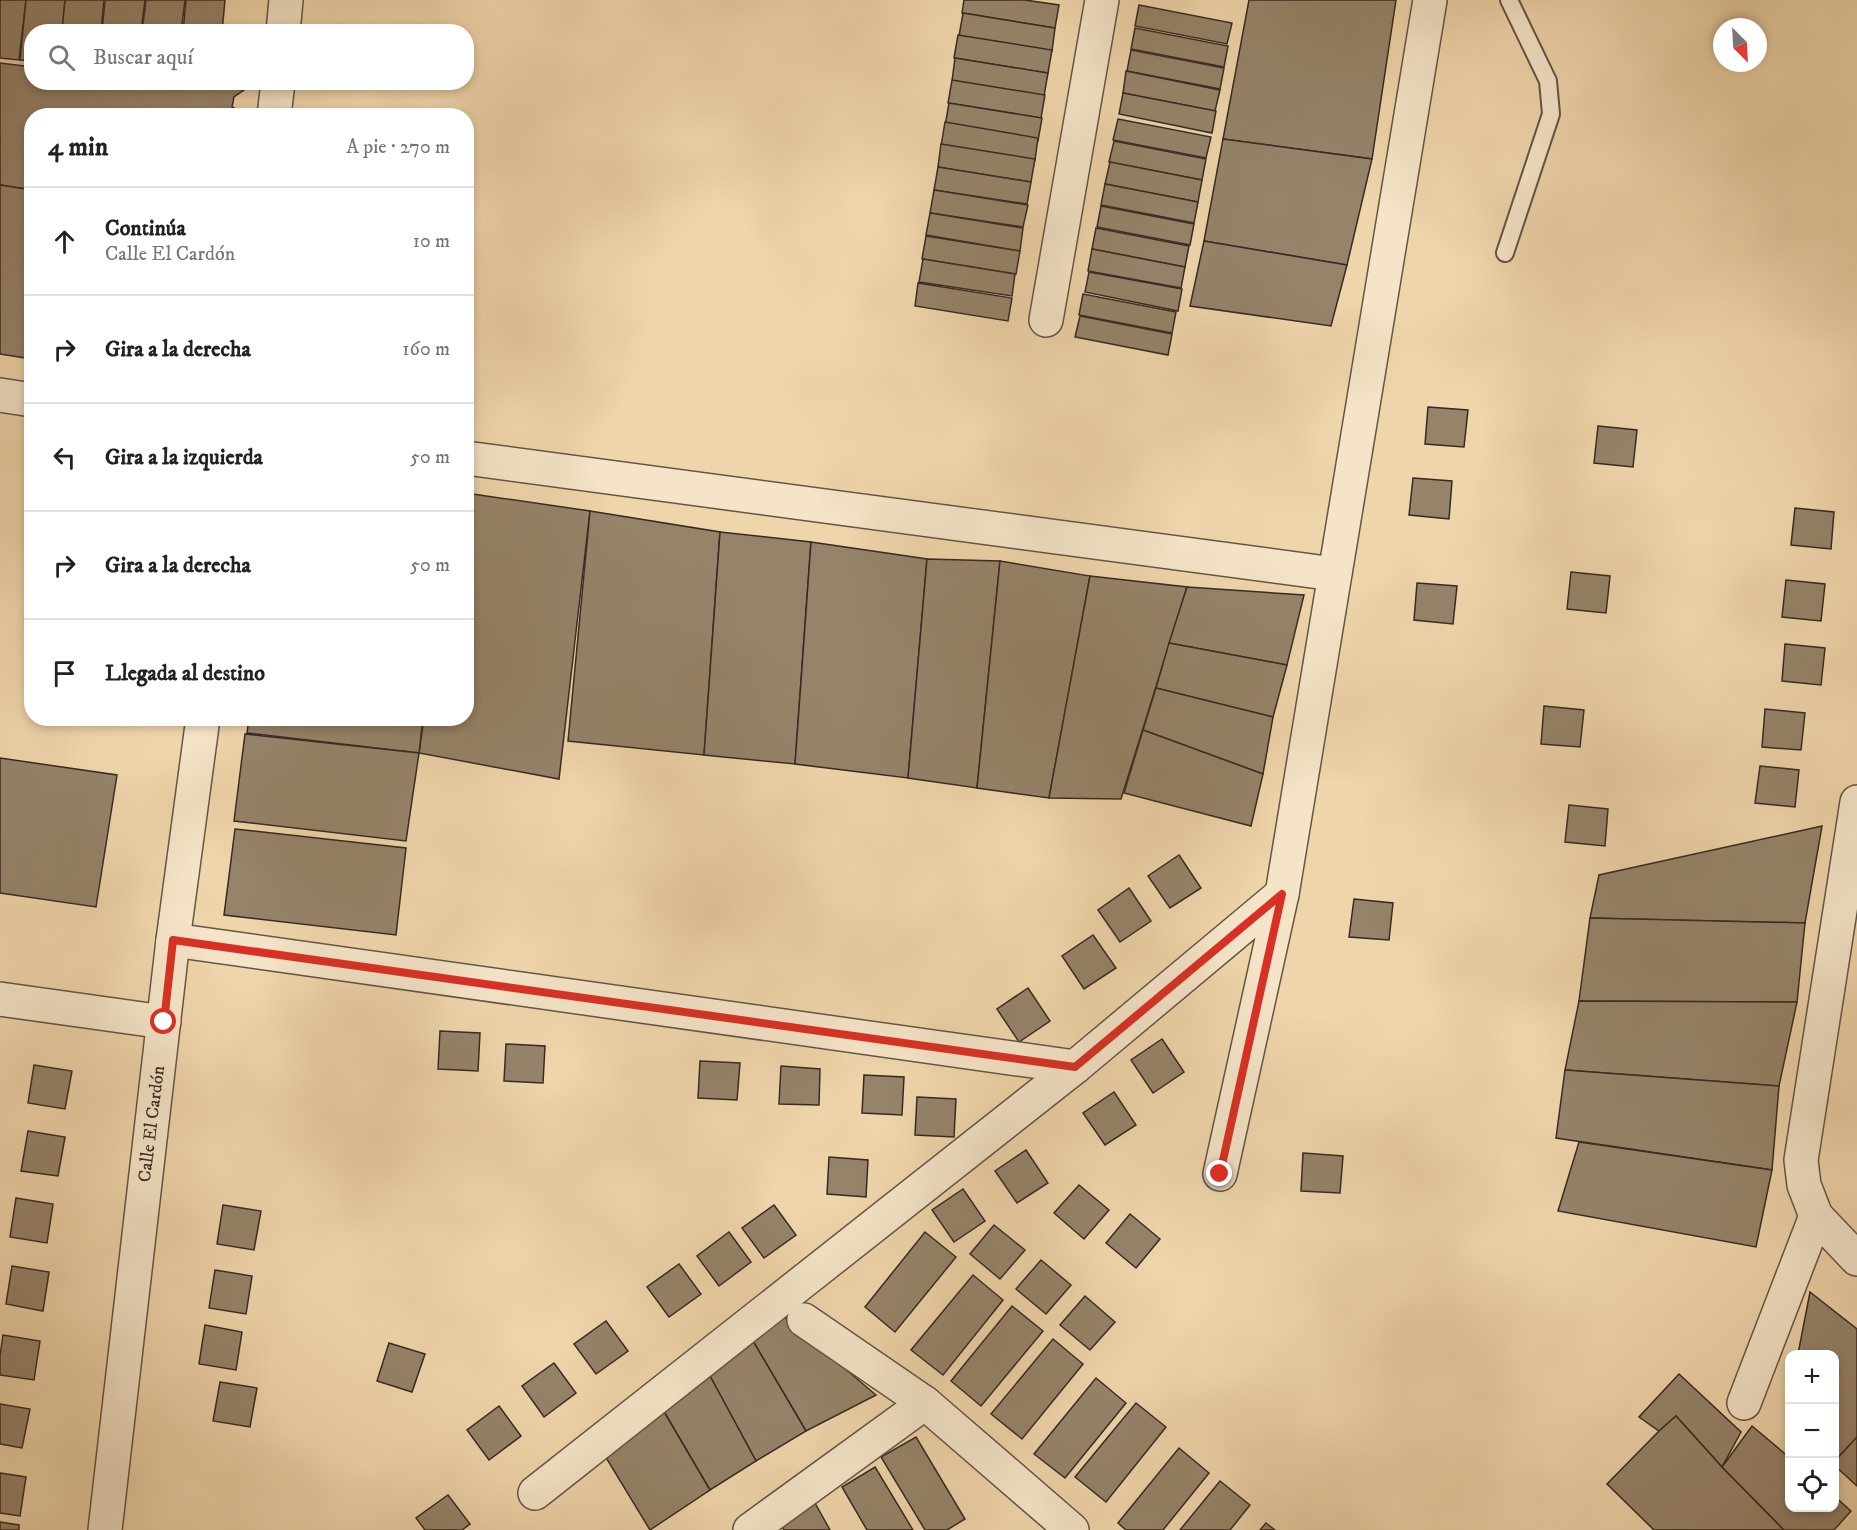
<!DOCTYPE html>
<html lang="es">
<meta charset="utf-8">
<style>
:root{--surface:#fff;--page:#f6f6f6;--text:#222;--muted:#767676;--line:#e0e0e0}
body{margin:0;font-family:"IM FELL DW Pica",serif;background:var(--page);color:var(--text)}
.controls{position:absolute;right:18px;bottom:18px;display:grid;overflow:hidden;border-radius:12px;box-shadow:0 3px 9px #0003}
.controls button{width:54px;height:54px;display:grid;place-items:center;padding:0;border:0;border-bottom:2px solid var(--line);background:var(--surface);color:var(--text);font:30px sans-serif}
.compass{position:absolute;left:1713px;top:18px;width:54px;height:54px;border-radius:50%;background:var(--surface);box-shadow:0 3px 9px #0003;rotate:156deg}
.stop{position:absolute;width:18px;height:18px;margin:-14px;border:4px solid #d93025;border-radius:50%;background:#fff}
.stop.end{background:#d93025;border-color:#fff;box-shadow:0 2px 6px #0008}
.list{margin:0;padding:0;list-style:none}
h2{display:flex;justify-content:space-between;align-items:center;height:78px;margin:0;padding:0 24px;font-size:26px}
h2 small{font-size:20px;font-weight:400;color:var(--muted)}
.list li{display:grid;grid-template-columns:39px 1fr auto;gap:18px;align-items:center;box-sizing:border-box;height:108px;padding:0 24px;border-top:2px solid var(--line)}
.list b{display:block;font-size:22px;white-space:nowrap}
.list p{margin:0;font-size:20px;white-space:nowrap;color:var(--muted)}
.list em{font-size:20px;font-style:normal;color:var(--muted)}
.icon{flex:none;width:33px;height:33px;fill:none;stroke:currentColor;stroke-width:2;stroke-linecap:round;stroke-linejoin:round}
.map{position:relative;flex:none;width:1857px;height:1530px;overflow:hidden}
.search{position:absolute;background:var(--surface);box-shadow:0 3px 9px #0003;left:24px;top:24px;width:450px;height:66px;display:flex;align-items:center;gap:15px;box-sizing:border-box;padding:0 21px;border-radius:24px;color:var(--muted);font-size:22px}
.panel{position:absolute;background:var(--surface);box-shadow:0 3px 9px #0003;left:24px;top:108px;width:450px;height:618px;border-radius:24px}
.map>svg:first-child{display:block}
</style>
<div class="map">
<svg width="1857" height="1530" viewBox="0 0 1857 1530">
<rect width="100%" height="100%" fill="#efd5aa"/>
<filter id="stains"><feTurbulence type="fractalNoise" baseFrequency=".00333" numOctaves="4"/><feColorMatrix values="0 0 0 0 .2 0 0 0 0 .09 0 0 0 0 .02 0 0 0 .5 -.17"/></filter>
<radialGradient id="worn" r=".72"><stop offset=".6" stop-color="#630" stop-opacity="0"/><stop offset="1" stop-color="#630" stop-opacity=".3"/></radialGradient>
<!-- building -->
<g fill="#96836a" stroke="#362a24" stroke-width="1.5">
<polygon points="0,0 26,0 19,60 0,58"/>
<polygon points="26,0 65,0 62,32 32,32 32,61 20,60"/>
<polygon points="65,0 104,0 101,32 62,32"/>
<polygon points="105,0 145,0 141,32 102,32"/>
<polygon points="146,0 185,0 181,32 142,32"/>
<polygon points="186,0 225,0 222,32 183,32"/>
<polygon points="964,0 1025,0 1059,5 1055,28 962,13"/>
<polygon points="1249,0 1396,0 1372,159 1223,139"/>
<polygon points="1139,5 1232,23 1227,44 1135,26"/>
<polygon points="963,13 1055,28 1052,51 959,36"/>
<polygon points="1135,28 1228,46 1224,67 1131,49"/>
<polygon points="958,35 1052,50 1048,73 954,58"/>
<polygon points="1131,50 1224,68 1220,89 1127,71"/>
<polygon points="955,58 1048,73 1044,96 952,81"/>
<polygon points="0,63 32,67 32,82 177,82 244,90 234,97 232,107 243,113 242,116 32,116 32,190 0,185"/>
<polygon points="1126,71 1220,90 1215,111 1123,93"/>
<polygon points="952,80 1045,95 1041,118 948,103"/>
<polygon points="1123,93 1216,111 1212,133 1119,114"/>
<polygon points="949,103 1042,118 1038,141 945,126"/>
<polygon points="1118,119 1211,137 1206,158 1113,140"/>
<polygon points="945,122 1038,138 1035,160 941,146"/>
<polygon points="1223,139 1372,159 1347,265 1204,241"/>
<polygon points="1114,141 1206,159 1202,180 1109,162"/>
<polygon points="941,144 1035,159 1031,182 938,167"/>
<polygon points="1110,162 1202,180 1198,202 1105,184"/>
<polygon points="938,167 1031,182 1027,204 934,190"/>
<polygon points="1105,184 1198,202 1194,223 1101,205"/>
<polygon points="0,185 32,190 32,359 0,354"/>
<polygon points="934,190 1028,205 1023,227 930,213"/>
<polygon points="1101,206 1194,224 1190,245 1097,227"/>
<polygon points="930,213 1023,228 1020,251 926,235"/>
<polygon points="1096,228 1189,246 1185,267 1092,249"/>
<polygon points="926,236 1020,251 1016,274 922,259"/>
<polygon points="1204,241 1347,265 1331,326 1190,306"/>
<polygon points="1092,249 1185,267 1181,288 1088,271"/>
<polygon points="923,259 1015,274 1012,296 919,282"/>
<polygon points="1089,272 1182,289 1178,311 1085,292"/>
<polygon points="918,283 1012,298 1008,321 915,306"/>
<polygon points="1083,294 1176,312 1172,333 1079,315"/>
<polygon points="1080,316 1172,334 1168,355 1075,337"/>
<polygon points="1428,407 1468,410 1464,447 1425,444"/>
<polygon points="1598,426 1637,430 1633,467 1594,463"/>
<polygon points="1413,478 1452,481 1449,519 1409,515"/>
<polygon points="466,493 590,511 559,779 419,753 424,718 466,718"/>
<polygon points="1795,508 1834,512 1831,549 1791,545"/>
<polygon points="590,511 720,532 704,755 568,741"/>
<polygon points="720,532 811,542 795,764 704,755"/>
<polygon points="811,542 927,559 908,778 795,764"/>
<polygon points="927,559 1000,561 977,788 908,778"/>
<polygon points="1000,561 1090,576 1049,798 977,788"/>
<polygon points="1571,572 1610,576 1606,613 1567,609"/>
<polygon points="1090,576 1187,587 1121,799 1049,798"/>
<polygon points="1786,580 1825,584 1821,621 1782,617"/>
<polygon points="1417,583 1457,586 1453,624 1414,620"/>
<polygon points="1187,587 1304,595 1287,665 1169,643"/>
<polygon points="1169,643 1287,665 1273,717 1156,688"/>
<polygon points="1785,644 1825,648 1821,685 1782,681"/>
<polygon points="1156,688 1273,717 1263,774 1143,730"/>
<polygon points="1544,706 1584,710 1580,747 1541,744"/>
<polygon points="1765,709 1805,713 1801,750 1762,747"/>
<polygon points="249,718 423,718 419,753 247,733"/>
<polygon points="1143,730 1263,774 1251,826 1124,793"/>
<polygon points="245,734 419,753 406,841 234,821"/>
<polygon points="0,758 117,775 96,907 0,893"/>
<polygon points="1760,766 1799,770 1795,807 1755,803"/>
<polygon points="1569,805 1608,809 1605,846 1565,842"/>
<polygon points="1822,826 1805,923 1590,918 1599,875"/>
<polygon points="235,829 406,848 396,935 224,915"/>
<polygon points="1179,855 1201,888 1170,908 1148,876"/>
<polygon points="1129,888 1151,921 1120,942 1098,910"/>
<polygon points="1354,899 1393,903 1389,940 1349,937"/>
<polygon points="1590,918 1805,923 1797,1002 1579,1001"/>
<polygon points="1093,935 1116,968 1084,989 1062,956"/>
<polygon points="1028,988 1050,1021 1019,1042 997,1009"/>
<polygon points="1579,1001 1797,1002 1779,1086 1565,1070"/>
<polygon points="440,1031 480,1033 478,1071 438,1069"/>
<polygon points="1162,1039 1184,1072 1153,1093 1131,1060"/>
<polygon points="506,1044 545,1046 543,1083 504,1081"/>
<polygon points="700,1061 740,1063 737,1100 698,1098"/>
<polygon points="34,1065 72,1071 65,1109 28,1103"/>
<polygon points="781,1066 820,1069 819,1105 779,1104"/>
<polygon points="1565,1070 1779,1086 1772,1170 1556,1138"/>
<polygon points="864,1075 904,1077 902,1115 862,1113"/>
<polygon points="1114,1092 1136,1125 1105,1145 1083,1113"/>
<polygon points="917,1097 956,1099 954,1137 915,1135"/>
<polygon points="28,1131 65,1137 58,1176 21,1171"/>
<polygon points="1579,1142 1772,1170 1756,1247 1558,1211"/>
<polygon points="1026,1150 1048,1183 1017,1203 995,1171"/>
<polygon points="1303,1153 1343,1156 1340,1193 1301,1191"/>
<polygon points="829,1157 868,1160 866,1197 827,1194"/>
<polygon points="1079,1185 1109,1210 1084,1239 1054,1213"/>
<polygon points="963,1189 985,1221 954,1242 932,1210"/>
<polygon points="16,1198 53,1204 47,1243 10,1237"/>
<polygon points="223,1205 261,1211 254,1250 217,1244"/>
<polygon points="774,1205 796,1235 764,1258 742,1228"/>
<polygon points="1130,1214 1160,1239 1136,1268 1106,1243"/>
<polygon points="994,1225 1025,1250 1000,1279 970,1254"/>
<polygon points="729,1232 751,1262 719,1286 697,1256"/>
<polygon points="925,1232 956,1257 895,1332 865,1307"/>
<polygon points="1041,1260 1071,1285 1046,1314 1016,1289"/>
<polygon points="679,1264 701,1294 669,1317 647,1287"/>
<polygon points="12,1266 49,1272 43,1311 6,1304"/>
<polygon points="215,1270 252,1276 246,1314 209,1308"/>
<polygon points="973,1275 1003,1300 943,1375 911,1350"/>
<polygon points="1810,1292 1857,1329 1857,1437 1834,1462 1834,1354 1798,1354"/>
<polygon points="1085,1296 1115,1322 1090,1350 1060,1325"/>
<polygon points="1012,1306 1043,1331 981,1406 951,1381"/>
<polygon points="784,1317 876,1395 806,1431 753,1341"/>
<polygon points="606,1321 628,1351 596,1374 574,1344"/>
<polygon points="205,1325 242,1332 236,1370 199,1364"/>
<polygon points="3,1335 40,1341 34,1380 0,1375 0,1356"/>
<polygon points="1053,1339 1083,1364 1022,1439 991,1414"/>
<polygon points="753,1341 806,1431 756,1461 710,1376"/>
<polygon points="389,1343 425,1354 412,1392 377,1381"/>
<polygon points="554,1363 576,1393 544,1417 522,1386"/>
<polygon points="1679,1374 1741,1432 1722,1467 1676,1416 1659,1431 1639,1417"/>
<polygon points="710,1376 756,1461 710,1490 663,1410"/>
<polygon points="1096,1378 1126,1403 1065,1478 1034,1454"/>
<polygon points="220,1382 257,1388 250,1427 213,1421"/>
<polygon points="1790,1395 1790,1418 1786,1414"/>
<polygon points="1136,1403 1166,1427 1106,1502 1075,1477"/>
<polygon points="0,1404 30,1409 22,1448 0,1444"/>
<polygon points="499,1406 521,1436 489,1460 467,1430"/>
<polygon points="663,1410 710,1490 650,1530 605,1456"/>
<polygon points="1676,1416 1722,1467 1784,1530 1654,1530 1607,1484 1659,1431"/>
<polygon points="1752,1426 1790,1458 1790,1508 1834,1508 1834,1496 1851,1511 1834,1530 1784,1530 1722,1467"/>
<polygon points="916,1437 965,1519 947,1530 925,1530 881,1457"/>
<polygon points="1857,1437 1857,1486 1834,1465 1834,1462"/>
<polygon points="1179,1448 1209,1473 1163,1530 1126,1530 1118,1523"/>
<polygon points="875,1467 913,1530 867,1530 842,1487"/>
<polygon points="0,1473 26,1477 20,1516 0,1513"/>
<polygon points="1220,1481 1250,1505 1230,1530 1180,1530"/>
<polygon points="448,1495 470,1524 462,1530 425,1530 416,1518"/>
<polygon points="815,1503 830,1530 784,1530 781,1524"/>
<polygon points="0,1522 19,1525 19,1530 0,1530"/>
<polygon points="1266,1523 1275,1530 1260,1530"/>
</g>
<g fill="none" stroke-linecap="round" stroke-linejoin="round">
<!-- service casing -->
<g stroke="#645546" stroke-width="20">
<polyline id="service" points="1505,253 1551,114 1548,81 1509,0"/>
</g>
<!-- minor casing -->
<g stroke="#645546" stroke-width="36">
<g id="minor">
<polyline points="283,32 286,0"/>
<polyline points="274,116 278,82"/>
<polyline points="1046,320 1102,0"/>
<polyline points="0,395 32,400"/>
<polyline points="466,458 1334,574"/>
<polyline points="1857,802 1801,1160 1804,1185 1816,1216 1857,1259"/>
<polyline points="173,940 1075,1067"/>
<polyline points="0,999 164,1022"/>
<polyline points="1220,1174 1282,894 1430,0"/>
<polyline points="804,1320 925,1403 1072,1530"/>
<polyline points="1744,1403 1816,1216"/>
<polyline points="535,1493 1075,1067 1282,894"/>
<polyline points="105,1530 173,940 203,718"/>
<polyline points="750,1530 925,1403"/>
</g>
</g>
<!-- service -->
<use href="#service" stroke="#f5e4c8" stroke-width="16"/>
<!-- minor -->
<use href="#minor" stroke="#f5e4c8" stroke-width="33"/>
</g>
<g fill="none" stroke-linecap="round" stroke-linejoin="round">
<!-- route -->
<polyline stroke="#d93025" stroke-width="8" points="164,1022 173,940 1075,1067 1282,894 1220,1174"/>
</g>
<g text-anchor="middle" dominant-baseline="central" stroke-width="4.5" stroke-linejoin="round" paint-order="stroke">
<!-- street labels -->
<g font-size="18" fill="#362a24" stroke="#f5e4c8">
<text transform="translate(152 1124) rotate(-83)">Calle El Cardón</text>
</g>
</g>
<rect width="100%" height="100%" filter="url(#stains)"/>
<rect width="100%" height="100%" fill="url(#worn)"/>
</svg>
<div class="controls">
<button>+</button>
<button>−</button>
<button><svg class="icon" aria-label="locate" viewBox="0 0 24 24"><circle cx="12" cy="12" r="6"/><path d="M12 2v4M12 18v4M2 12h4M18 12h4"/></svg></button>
</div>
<svg class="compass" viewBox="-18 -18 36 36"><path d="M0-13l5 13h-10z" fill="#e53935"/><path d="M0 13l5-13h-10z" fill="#767676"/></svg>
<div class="stop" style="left:164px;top:1022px"></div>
<div class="stop end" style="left:1220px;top:1174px"></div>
<div class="search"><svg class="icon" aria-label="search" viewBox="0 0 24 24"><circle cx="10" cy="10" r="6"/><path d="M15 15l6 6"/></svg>Buscar aquí</div>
<section class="panel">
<h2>4 min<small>A pie · 270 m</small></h2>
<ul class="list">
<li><svg class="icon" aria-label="ahead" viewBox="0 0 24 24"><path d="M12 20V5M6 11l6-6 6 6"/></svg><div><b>Continúa</b><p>Calle El Cardón</p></div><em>10 m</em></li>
<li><svg class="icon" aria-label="right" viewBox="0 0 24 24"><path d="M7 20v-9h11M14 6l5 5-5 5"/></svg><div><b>Gira a la derecha</b></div><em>160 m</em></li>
<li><svg class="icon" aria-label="left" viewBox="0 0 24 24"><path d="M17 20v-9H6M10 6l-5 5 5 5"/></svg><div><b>Gira a la izquierda</b></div><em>50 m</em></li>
<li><svg class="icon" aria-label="right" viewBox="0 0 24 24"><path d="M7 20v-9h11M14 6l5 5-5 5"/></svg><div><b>Gira a la derecha</b></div><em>50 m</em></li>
<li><svg class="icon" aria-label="arrive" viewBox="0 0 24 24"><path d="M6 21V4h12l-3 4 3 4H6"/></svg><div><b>Llegada al destino</b></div></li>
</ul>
</section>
</div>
